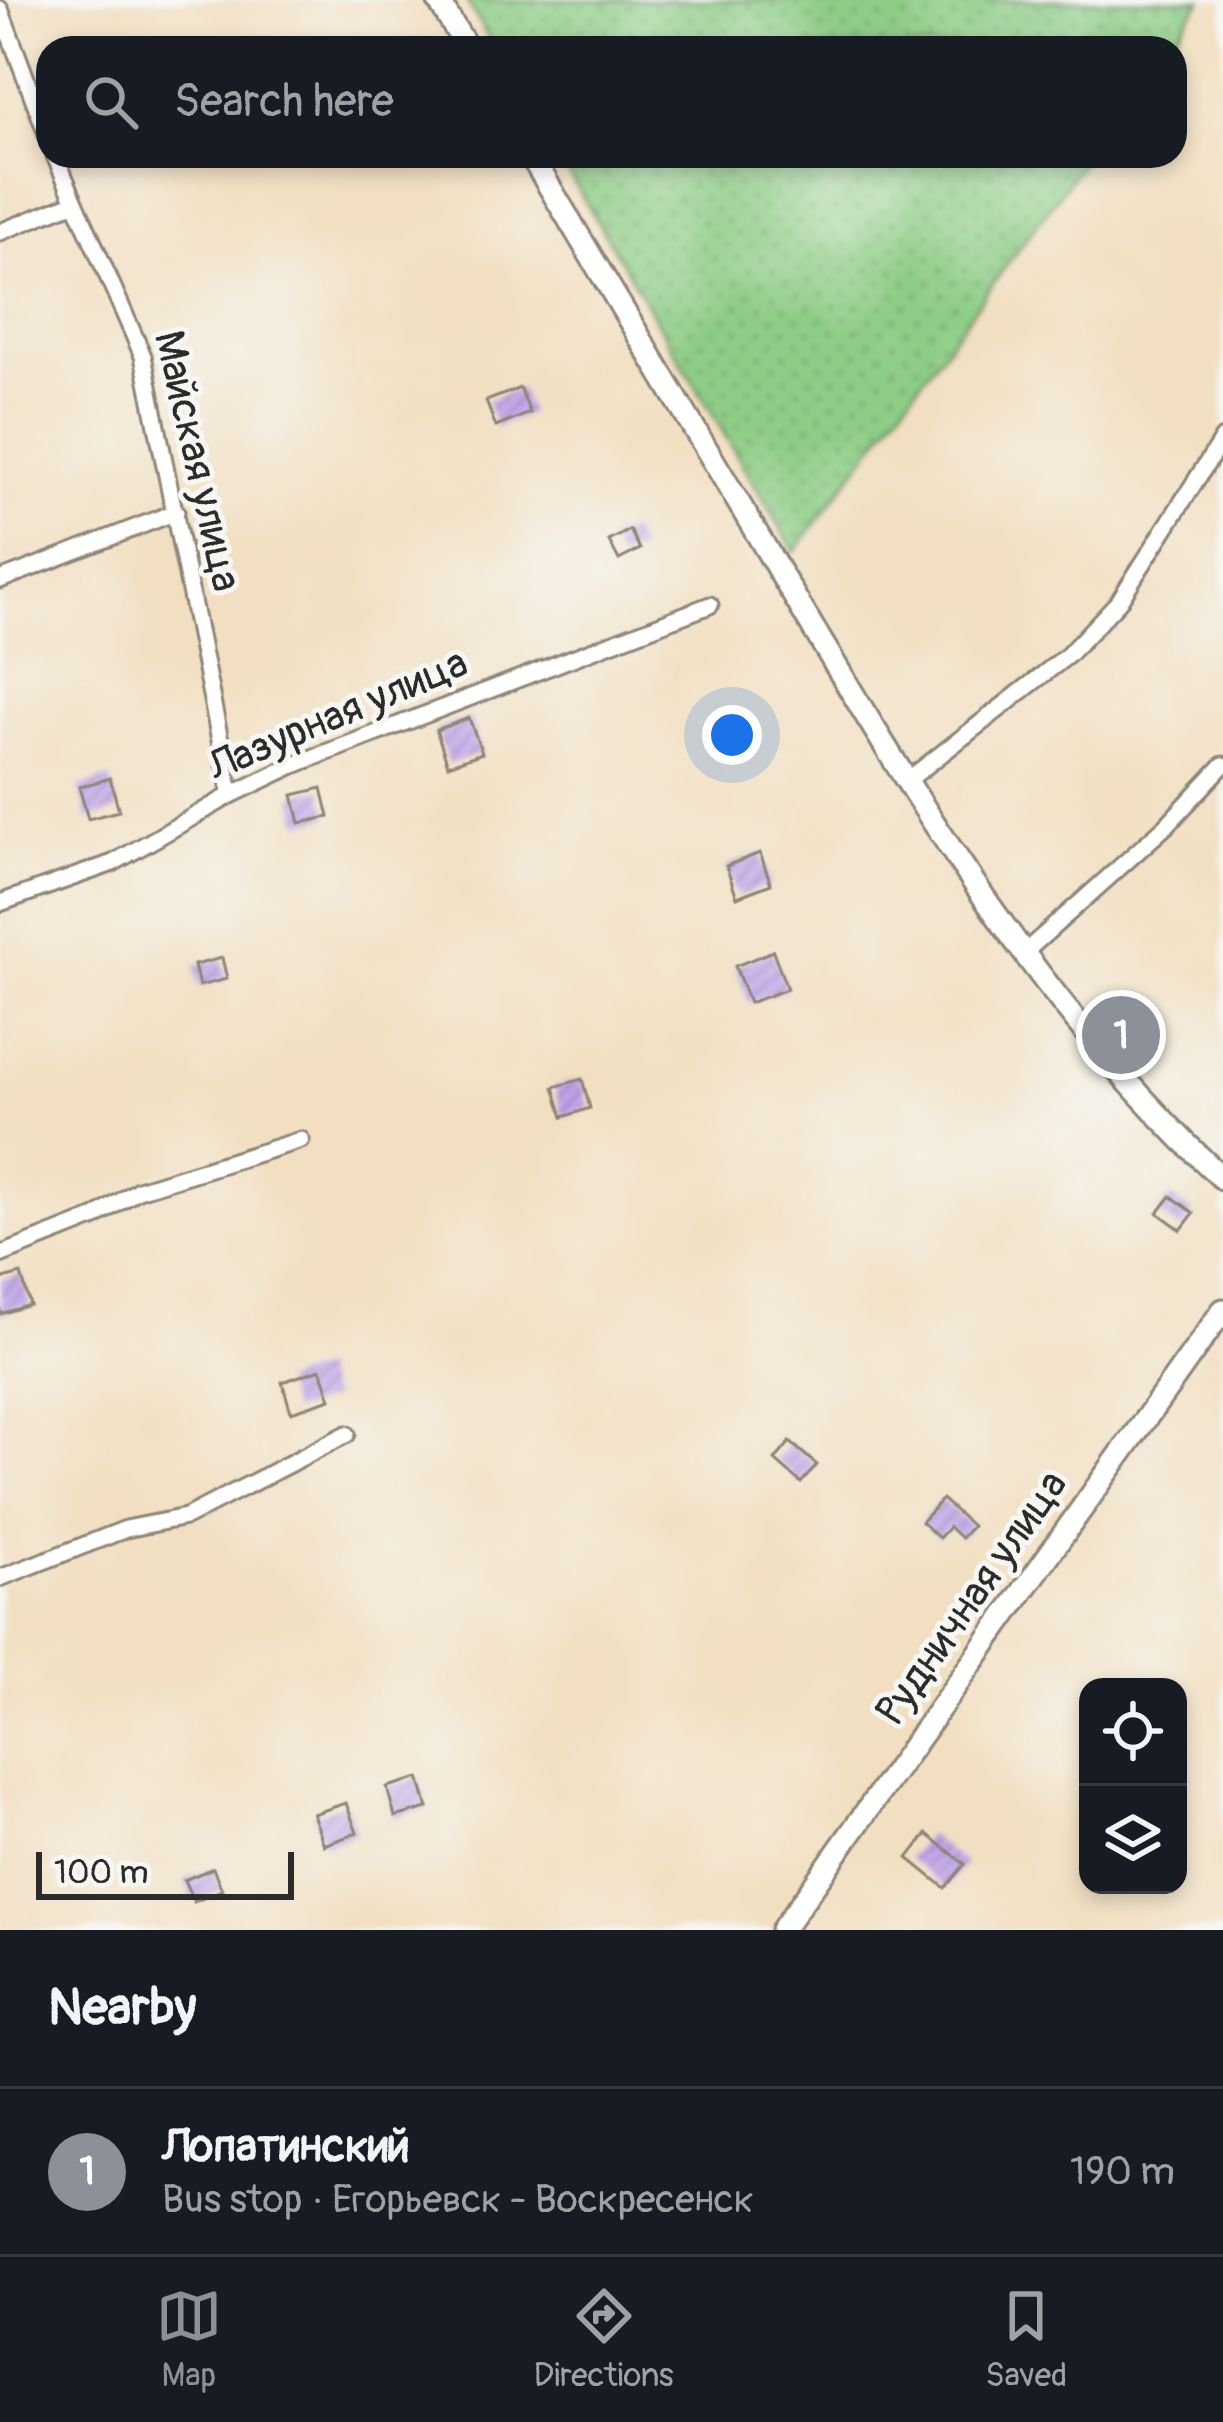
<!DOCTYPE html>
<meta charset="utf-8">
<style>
:root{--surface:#171b24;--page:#242831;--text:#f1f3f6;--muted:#9ea1a6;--line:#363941;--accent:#8c9099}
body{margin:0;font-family:Pangolin,sans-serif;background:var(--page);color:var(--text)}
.controls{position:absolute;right:36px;bottom:36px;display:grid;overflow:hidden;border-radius:24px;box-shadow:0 6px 18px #0003}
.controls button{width:108px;height:108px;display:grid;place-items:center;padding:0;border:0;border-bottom:3px solid var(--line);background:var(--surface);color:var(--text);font:60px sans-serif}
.scale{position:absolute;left:36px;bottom:30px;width:258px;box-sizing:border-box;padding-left:12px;border:6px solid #2b2b2b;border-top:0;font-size:33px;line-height:42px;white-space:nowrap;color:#2b2b2b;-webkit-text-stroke:9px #f6f6f2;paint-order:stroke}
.you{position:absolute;left:732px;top:735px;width:42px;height:42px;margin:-30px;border:9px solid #fff;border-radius:50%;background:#1a73e8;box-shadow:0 0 0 18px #1a73e833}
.badge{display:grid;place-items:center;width:78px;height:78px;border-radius:50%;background:var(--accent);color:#fff;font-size:39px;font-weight:700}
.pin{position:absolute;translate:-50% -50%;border:6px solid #fff;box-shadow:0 3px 12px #0006}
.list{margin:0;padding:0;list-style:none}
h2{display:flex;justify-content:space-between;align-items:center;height:156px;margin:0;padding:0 48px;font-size:51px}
h2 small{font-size:39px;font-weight:400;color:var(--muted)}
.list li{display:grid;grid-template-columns:78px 1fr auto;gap:36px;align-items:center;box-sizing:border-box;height:168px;padding:0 48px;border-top:3px solid var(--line)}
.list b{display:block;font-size:45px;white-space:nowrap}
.list p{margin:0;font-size:39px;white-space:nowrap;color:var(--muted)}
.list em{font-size:39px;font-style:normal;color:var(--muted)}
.icon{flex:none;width:66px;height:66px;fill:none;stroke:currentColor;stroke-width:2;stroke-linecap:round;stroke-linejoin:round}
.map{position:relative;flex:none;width:1223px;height:1930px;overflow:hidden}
.search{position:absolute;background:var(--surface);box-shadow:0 6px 18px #0003;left:36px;right:36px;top:36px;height:132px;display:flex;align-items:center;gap:30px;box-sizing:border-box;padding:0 42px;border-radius:36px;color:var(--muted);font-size:45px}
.sheet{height:324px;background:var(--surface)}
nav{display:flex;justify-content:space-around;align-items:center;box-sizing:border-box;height:168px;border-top:3px solid var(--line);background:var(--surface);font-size:33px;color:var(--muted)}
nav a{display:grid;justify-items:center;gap:6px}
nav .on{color:var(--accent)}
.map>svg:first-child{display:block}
</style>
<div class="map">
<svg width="1223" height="1930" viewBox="0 0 1223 1930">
<defs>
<pattern id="grass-dots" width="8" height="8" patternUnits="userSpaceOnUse" patternTransform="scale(3)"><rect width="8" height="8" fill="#8dcd85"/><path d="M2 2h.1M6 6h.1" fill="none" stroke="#7ab073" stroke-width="1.8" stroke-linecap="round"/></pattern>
<pattern id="building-hatch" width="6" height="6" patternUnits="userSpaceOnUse" patternTransform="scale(3)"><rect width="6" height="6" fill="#bfa1e9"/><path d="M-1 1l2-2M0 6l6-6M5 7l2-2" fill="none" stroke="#9b83bd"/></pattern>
</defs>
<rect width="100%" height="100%" fill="#f6f6f2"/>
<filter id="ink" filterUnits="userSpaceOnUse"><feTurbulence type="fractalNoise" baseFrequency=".00833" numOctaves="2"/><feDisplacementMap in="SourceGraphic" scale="24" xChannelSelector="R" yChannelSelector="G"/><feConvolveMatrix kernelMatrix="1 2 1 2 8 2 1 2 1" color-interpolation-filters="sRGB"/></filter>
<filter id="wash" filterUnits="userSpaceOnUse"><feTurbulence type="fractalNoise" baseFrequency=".004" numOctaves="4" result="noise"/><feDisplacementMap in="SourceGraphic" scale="48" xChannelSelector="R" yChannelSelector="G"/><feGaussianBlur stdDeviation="2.7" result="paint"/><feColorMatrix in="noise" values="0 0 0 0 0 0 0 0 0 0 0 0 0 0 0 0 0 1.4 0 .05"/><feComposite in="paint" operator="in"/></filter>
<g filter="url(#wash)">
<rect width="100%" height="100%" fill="#f2dfc1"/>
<!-- grass -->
<g fill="url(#grass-dots)" stroke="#5c7c58" stroke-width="3">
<polygon points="466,0 1202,0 1167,48 494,48"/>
<polygon points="558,156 1087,156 795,552"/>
</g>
<g id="blocks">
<!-- building -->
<g fill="url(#building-hatch)">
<polygon points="520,388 530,413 496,427 486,401"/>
<polygon points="630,530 640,549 619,560 609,541"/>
<polygon points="469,718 482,753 448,765 436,730"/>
<polygon points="110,778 119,811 88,819 79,787"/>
<polygon points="322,788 329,817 300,823 293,795"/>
<polygon points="760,853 771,884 737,897 726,866"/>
<polygon points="773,951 787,989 749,1003 735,966"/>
<polygon points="222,958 227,979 199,986 194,965"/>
<polygon points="582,1079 590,1108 563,1117 554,1087"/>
<polygon points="1171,1196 1194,1213 1181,1230 1158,1213"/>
<polygon points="21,1274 30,1305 0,1314 0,1280"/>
<polygon points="321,1369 331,1399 291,1412 282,1382"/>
<polygon points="790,1442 817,1465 801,1483 775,1460"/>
<polygon points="942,1499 972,1526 961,1538 949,1527 939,1538 921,1522"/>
<polygon points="419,1778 428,1808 395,1817 387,1787"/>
<polygon points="346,1803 357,1833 324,1845 313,1814"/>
<polygon points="927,1834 965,1864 945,1888 908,1858"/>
<polygon points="213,1868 222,1890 194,1902 184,1880"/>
</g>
</g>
</g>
<g filter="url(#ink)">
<use href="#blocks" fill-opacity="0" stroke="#8e8576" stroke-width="3"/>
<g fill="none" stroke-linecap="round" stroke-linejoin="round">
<!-- street casing -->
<g stroke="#8e8576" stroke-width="21">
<g id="street">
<polyline points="0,9 48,137"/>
<polyline points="55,156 143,356 231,795"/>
<polyline points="0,232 73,203"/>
<polyline points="0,580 176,512"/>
<polyline points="908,780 1068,655 1119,601 1223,438"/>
<polyline points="0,903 113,863 231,795 294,765 710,605"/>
<polyline points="1025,952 1167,825 1223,765"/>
<polyline points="0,1255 96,1217 138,1190 301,1140"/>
<polyline points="0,1578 126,1529 186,1517 347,1434"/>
</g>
</g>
<!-- secondary casing -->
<g stroke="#8e8576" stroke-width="27">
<g id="secondary">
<polyline points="438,0 467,48"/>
<path d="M 531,156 C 616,299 703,442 788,586 C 913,795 1043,1013 1223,1179"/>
<polyline points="782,1930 1223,1310"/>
</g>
</g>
<!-- street -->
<use href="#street" stroke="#fff" stroke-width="15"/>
<!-- secondary -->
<use href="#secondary" stroke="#fff" stroke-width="21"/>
</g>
</g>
<g text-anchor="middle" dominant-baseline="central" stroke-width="10" stroke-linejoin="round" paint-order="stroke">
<!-- street labels -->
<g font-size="42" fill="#2b2b2b" stroke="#f6f6f2">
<text transform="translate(197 461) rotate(77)">Майская улица</text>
<text transform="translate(338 715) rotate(-23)">Лазурная улица</text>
<text transform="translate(972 1598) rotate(-55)">Рудничная улица</text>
</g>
</g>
</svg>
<div class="controls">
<button><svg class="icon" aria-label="locate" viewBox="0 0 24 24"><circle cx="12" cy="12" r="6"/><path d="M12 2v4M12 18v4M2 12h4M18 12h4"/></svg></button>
<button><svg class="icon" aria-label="layers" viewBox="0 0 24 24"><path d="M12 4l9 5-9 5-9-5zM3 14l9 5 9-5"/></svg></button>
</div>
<div class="scale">100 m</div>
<div class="you"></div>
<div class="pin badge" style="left:1121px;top:1035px">1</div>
<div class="search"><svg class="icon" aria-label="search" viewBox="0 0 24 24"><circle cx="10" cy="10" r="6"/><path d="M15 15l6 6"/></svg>Search here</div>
</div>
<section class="sheet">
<h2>Nearby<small></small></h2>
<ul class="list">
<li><span class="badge">1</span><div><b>Лопатинский</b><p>Bus stop · Егорьевск - Воскресенск</p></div><em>190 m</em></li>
</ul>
</section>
<nav>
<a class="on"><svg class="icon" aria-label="map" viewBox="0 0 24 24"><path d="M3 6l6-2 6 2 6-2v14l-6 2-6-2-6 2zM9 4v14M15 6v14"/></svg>Map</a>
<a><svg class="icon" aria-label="directions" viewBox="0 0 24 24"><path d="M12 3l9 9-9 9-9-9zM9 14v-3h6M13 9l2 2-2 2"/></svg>Directions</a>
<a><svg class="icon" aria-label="saved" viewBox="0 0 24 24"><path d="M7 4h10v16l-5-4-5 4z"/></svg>Saved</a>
</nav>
